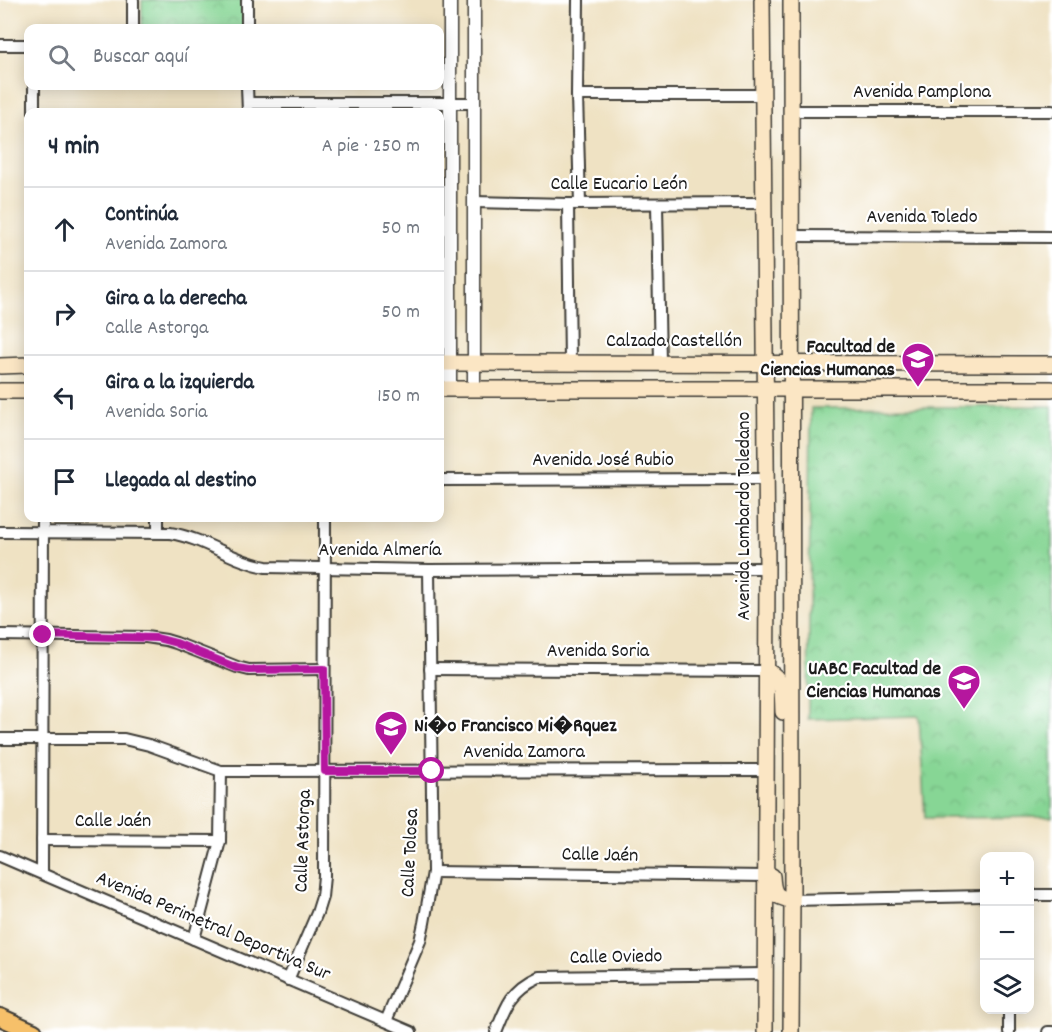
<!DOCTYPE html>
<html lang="es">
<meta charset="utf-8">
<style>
:root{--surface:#fff;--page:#f6f6f7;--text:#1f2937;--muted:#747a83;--line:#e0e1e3}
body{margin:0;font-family:Dekko,sans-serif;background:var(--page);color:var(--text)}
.controls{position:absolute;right:18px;bottom:18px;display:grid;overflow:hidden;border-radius:12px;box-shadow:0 3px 15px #0003}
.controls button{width:54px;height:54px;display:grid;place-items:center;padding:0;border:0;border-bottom:2px solid var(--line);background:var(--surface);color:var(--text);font:30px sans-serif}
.stop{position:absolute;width:18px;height:18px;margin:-14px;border:4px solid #b5179e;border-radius:50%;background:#fff}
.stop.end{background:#b5179e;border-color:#fff;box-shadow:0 2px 6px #0008}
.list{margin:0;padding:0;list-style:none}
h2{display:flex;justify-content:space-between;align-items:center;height:78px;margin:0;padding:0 24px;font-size:26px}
h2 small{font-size:20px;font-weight:400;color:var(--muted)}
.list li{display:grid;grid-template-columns:39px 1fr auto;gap:18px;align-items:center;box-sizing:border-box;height:84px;padding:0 24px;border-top:2px solid var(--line)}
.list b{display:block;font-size:22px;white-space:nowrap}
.list p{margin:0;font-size:20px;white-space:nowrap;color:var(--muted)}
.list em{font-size:20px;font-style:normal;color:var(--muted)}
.icon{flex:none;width:33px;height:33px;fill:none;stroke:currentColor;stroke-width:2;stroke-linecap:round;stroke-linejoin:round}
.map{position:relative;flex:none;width:1052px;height:1032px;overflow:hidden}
.search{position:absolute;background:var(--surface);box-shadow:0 3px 15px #0003;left:24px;top:24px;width:420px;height:66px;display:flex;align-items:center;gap:15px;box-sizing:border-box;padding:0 21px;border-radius:12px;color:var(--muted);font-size:22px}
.panel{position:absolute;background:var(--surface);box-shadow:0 3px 15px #0003;left:24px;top:108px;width:420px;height:414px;border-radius:12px}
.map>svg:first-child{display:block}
</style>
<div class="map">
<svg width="1052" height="1032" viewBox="0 0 1052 1032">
<defs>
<pattern id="park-crowns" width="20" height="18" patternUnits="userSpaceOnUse" patternTransform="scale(1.5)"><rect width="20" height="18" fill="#87d695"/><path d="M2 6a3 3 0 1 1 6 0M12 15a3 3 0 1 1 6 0" fill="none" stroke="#74b780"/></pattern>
</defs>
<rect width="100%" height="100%" fill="#fff"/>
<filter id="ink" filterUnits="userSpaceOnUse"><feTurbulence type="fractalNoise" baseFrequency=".0167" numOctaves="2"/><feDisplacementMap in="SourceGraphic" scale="12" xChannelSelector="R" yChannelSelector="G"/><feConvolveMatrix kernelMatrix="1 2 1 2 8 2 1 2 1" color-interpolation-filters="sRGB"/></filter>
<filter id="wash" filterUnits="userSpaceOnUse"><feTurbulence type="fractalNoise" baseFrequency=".008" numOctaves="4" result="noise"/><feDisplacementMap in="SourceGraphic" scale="24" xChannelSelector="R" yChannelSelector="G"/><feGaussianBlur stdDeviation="1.35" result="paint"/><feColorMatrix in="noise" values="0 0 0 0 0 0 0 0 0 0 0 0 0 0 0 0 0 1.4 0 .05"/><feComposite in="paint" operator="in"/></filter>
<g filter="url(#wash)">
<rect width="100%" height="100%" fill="#efe2c3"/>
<!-- park -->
<g fill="url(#park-crowns)" stroke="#527958" stroke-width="1.5">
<rect x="142" y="0" width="104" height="28"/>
<polygon points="1052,406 1052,817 925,818 919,716 808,719 811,408"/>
</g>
</g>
<g filter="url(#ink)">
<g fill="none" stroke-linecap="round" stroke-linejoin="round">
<!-- minor casing -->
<g stroke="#3c3a35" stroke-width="14">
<g id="minor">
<polyline points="247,0 247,28"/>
<polyline points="578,0 577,95 580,204"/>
<polyline points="133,28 133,0"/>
<polyline points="0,45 28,45"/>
<polyline points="34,86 34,112"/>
<polyline points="247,86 248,112"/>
<polyline points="577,95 763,95"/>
<polyline points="248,103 474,103"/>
<polyline points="791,111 1052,111"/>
<polyline points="474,202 568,204 763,203"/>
<polyline points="568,204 570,363"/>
<polyline points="657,204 660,363"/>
<polyline points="792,236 1052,237"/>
<polyline points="440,480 766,479"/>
<polyline points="158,518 158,532"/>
<path d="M 0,532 L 170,533 C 204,538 232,561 266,567 L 429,570 L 767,568"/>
<polyline points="0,635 146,637 166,640 176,643 237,667 249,670 324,669"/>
<polyline points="430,669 767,671"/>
<polyline points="0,739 124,739 149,745 221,771 765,770"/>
<polyline points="42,840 220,841"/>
<polyline points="0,856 411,1032"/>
<polyline points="433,872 766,876"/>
<polyline points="42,873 43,518"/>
<polyline points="1030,895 1052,895"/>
<polyline points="792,900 984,896"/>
<polyline points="194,939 220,841 221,771"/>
<polyline points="288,980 317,913 322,897 324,876 325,518"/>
<polyline points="1009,1010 1009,1032"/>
<polyline points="386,1021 420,941 424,923 433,872 429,570"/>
<path d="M 496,1032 C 506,1006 512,989 539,977 L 765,974"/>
<polyline points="1048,1032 1052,1032"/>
</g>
</g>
<!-- tertiary casing -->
<g stroke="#3c3a35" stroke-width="15">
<g id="tertiary">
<polyline points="450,0 450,388"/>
<polyline points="474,0 474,388"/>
</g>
</g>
<!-- secondary casing -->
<g stroke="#3c3a35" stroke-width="18">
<g id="secondary">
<polyline points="762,0 767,568 765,1032"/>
<polyline points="440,363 1052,364"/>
<polyline points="0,366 28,365"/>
<polyline points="440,389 1052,389"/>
<polyline points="0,391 28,391"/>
<path d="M 767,671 C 785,679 782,695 783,712"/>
<path d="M 772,876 C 773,893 775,898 792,900"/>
<polyline points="791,1032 792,900 791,0"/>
</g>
</g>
<!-- primary casing -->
<g stroke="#3c3a35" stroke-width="20">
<polyline id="primary" points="0,1017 34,1032"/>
</g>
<!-- minor -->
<use href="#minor" stroke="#fff" stroke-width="10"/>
<!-- tertiary -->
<use href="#tertiary" stroke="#fff" stroke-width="12"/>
<!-- secondary -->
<use href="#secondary" stroke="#fbe6c4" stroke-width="15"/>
<!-- primary -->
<use href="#primary" stroke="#f6c06b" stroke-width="16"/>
</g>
</g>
<g fill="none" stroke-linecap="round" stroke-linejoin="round" filter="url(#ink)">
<!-- route -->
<polyline stroke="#b5179e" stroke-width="8" points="43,635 157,638 176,643 237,668 249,670 324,669 325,771 432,771"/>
</g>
<!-- icons -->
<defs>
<g id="university-pin" transform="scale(1.725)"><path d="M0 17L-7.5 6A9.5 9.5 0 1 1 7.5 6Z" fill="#b5179e" stroke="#fff"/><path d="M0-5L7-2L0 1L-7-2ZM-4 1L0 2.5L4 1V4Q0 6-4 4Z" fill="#fff"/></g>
<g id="school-pin" transform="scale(1.725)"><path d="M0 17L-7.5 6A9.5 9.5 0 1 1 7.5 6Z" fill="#b5179e" stroke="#fff"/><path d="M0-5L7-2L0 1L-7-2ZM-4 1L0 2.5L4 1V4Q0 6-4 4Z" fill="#fff"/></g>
</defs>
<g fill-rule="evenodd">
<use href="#university-pin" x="918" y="359"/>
<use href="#school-pin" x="964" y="681"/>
<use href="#school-pin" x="391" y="727"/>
</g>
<g text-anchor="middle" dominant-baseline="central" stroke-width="4.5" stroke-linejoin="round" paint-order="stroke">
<!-- street labels -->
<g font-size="20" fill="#1c1c1c" stroke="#fff">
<text x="922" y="93">Avenida Pamplona</text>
<text x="619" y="185">Calle Eucario León</text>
<text x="922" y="218">Avenida Toledo</text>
<text x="674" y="342">Calzada Castellón</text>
<text x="603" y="461">Avenida José Rubio</text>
<text transform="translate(745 516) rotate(-90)">Avenida Lombardo Toledano</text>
<text x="380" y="551">Avenida Almería</text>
<text x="598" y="652">Avenida Soria</text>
<text x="524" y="753">Avenida Zamora</text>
<text x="113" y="822">Calle Jaén</text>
<text transform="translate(304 841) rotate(-88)">Calle Astorga</text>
<text transform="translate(411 853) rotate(-87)">Calle Tolosa</text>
<text transform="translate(600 856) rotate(1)">Calle Jaén</text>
<text transform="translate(213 927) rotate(23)">Avenida Perimetral Deportiva Sur</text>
<text transform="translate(616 958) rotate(-1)">Calle Oviedo</text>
</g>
<!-- poi labels -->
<g font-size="20" font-weight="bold" fill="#1c1c1c" stroke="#fff" text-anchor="end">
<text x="895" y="348">Facultad de<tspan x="895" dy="23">Ciencias Humanas</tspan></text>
<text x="941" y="670">UABC Facultad de<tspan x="941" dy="23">Ciencias Humanas</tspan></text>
<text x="414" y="727" text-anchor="start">Ni�o Francisco Mi�Rquez</text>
</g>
</g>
</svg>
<div class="controls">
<button>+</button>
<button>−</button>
<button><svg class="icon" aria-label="layers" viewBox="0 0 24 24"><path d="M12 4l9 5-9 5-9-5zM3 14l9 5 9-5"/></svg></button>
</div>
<div class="stop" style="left:432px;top:771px"></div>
<div class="stop end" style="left:43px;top:635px"></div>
<div class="search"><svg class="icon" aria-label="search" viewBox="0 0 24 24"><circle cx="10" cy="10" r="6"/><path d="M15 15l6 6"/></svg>Buscar aquí</div>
<section class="panel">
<h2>4 min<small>A pie · 250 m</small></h2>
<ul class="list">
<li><svg class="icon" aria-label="ahead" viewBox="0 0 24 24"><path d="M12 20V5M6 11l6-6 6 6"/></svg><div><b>Continúa</b><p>Avenida Zamora</p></div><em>50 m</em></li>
<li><svg class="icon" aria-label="right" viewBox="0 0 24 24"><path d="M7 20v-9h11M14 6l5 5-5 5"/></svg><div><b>Gira a la derecha</b><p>Calle Astorga</p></div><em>50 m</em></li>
<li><svg class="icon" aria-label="left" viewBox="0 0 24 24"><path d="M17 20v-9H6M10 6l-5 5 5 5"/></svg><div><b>Gira a la izquierda</b><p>Avenida Soria</p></div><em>150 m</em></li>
<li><svg class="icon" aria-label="arrive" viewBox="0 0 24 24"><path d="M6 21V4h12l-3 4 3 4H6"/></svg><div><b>Llegada al destino</b></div></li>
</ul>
</section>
</div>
